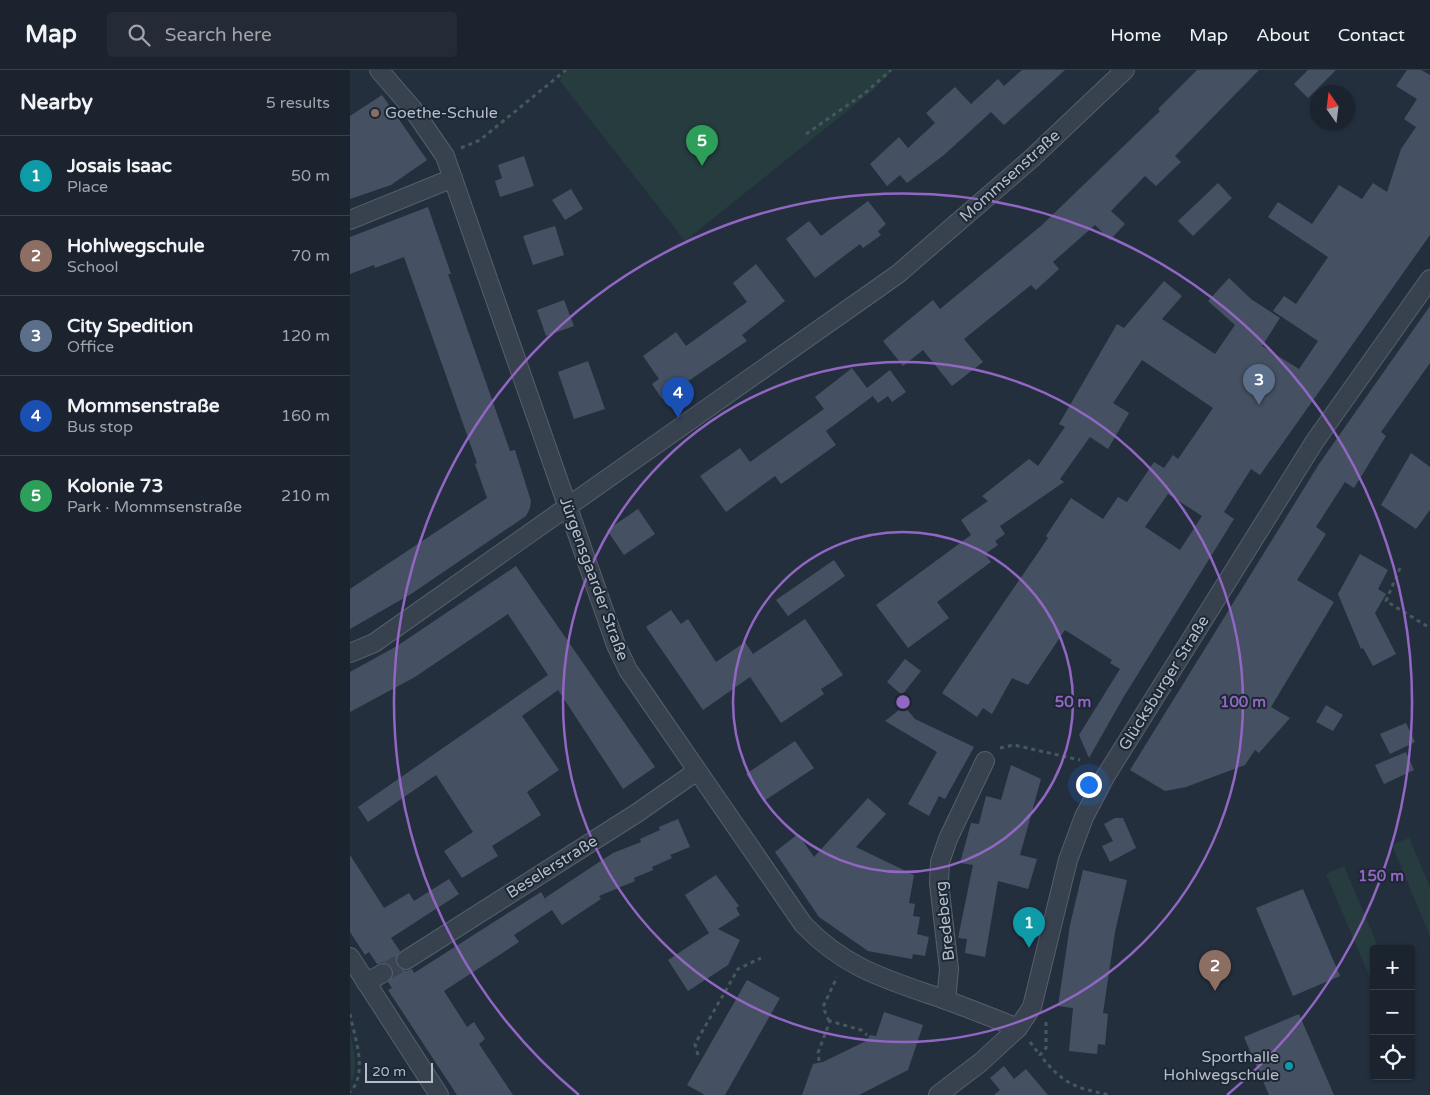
<!DOCTYPE html>
<meta charset="utf-8">
<style>
:root{--surface:#1b232e;--page:#242b36;--text:#f1f3f6;--muted:#a0a4aa;--line:#39404a;--accent:#8bbbb9}
body{margin:0;font-family:"Varela Round",sans-serif;background:var(--page);color:var(--text)}
.controls{position:absolute;right:15px;bottom:15px;display:grid;overflow:hidden;border-radius:5px;box-shadow:0 1px 4px #0004}
.controls button{width:45px;height:45px;display:grid;place-items:center;padding:0;border:0;border-bottom:1px solid var(--line);background:var(--surface);color:var(--text);font:25px sans-serif}
.compass{position:absolute;left:960px;top:15px;width:45px;height:45px;border-radius:50%;background:var(--surface);box-shadow:0 1px 4px #0004;rotate:346deg}
.scale{position:absolute;left:15px;bottom:12px;width:68px;box-sizing:border-box;padding-left:5px;border:2px solid #b4bcc9;border-top:0;font-size:14px;line-height:18px;white-space:nowrap;color:#b4bcc9;-webkit-text-stroke:4px #1d2633;paint-order:stroke}
.you{position:absolute;left:738px;top:714px;width:18px;height:18px;margin:-12px;border:4px solid #fff;border-radius:50%;background:#1a73e8;box-shadow:0 0 0 8px #1a73e833}
.badge{display:grid;place-items:center;width:32px;height:32px;border-radius:50%;background:var(--accent);color:#fff;font-size:16px;font-weight:700}
.pin{position:absolute;translate:-50% -41px;filter:drop-shadow(0 1px 2px #0008)}
.pin::after{content:'';position:absolute;top:26px;width:18px;height:15px;background:inherit;clip-path:polygon(0 0,100% 0,50% 100%)}
.list{margin:0;padding:0;list-style:none}
h2{display:flex;justify-content:space-between;align-items:center;height:65px;margin:0;padding:0 20px;font-size:21px}
h2 small{font-size:16px;font-weight:400;color:var(--muted)}
.list li{display:grid;grid-template-columns:32px 1fr auto;gap:15px;align-items:center;box-sizing:border-box;height:80px;padding:0 20px;border-top:1px solid var(--line)}
.list b{display:block;font-size:19px;white-space:nowrap}
.list p{margin:0;font-size:16px;white-space:nowrap;color:var(--muted)}
.list em{font-size:16px;font-style:normal;color:var(--muted)}
.icon{flex:none;width:28px;height:28px;fill:none;stroke:currentColor;stroke-width:2;stroke-linecap:round;stroke-linejoin:round}
.map{position:relative;flex:none;width:1080px;height:1025px;overflow:hidden}
header{display:flex;align-items:center;gap:30px;box-sizing:border-box;height:70px;padding:0 25px;background:var(--surface);border-bottom:1px solid var(--line)}
header strong{font-size:24px}
nav{display:flex;gap:28px;margin-inline-start:auto;font-size:18px}
.search{width:350px;height:45px;background:var(--page);display:flex;align-items:center;gap:12px;box-sizing:border-box;padding:0 18px;border-radius:5px;color:var(--muted);font-size:19px}
main{display:flex}
aside{flex:1;background:var(--surface)}
.map>svg:first-child{display:block}
</style>
<header>
<strong>Map</strong>
<div class="search"><svg class="icon" aria-label="search" viewBox="0 0 24 24"><circle cx="10" cy="10" r="6"/><path d="M15 15l6 6"/></svg>Search here</div>
<nav><a>Home</a><a>Map</a><a>About</a><a>Contact</a></nav>
</header>
<main>
<aside>
<h2>Nearby<small>5 results</small></h2>
<ul class="list">
<li><span class="badge" style="background:#0f9aa8">1</span><div><b>Josais Isaac</b><p>Place</p></div><em>50 m</em></li>
<li><span class="badge" style="background:#8d6e63">2</span><div><b>Hohlwegschule</b><p>School</p></div><em>70 m</em></li>
<li><span class="badge" style="background:#5c6f8a">3</span><div><b>City Spedition</b><p>Office</p></div><em>120 m</em></li>
<li><span class="badge" style="background:#1a4fb4">4</span><div><b>Mommsenstraße</b><p>Bus stop</p></div><em>160 m</em></li>
<li><span class="badge" style="background:#2e9e5b">5</span><div><b>Kolonie 73</b><p>Park · Mommsenstraße</p></div><em>210 m</em></li>
</ul>
</aside>
<div class="map">
<svg width="1080" height="1025" viewBox="0 0 1080 1025">
<rect width="100%" height="100%" fill="#242f3e"/>
<!-- green -->
<g fill="#263c3f">
<polygon points="213,0 543,0 521,22 335,171 210,11"/>
<polygon points="1059,768 1080,817 1080,866 1042,775"/>
<polygon points="994,796 1029,879 1024,879 1024,917 976,804"/>
<path d="M 0,962 C 3,979 9,998 1,1013 Z"/>
</g>
<!-- building -->
<g fill="#455162" fill-rule="evenodd">
<polygon points="672,0 715,0 654,55 641,42 594,85 557,113 550,105 537,116 520,94 549,67 558,78 585,53 576,43 605,17 621,34 648,9 654,16"/>
<polygon points="847,0 909,0 825,86 831,92 806,116 795,106 761,141 775,154 760,170 745,155 703,192 709,199 686,220 681,215 614,269 633,292 602,316 573,280 553,296 533,271 583,230 590,239 692,155 810,41 808,39"/>
<polygon points="958,0 986,0 958,28 944,14"/>
<path d="M 1057,0 L 1071,0 L 1080,5 L 1080,165 L 910,405 L 901,399 L 874,442 L 884,449 L 773,628 L 739,688 L 729,665 L 770,599 L 760,593 L 762,590 L 715,560 L 678,615 L 662,608 L 642,644 L 633,638 L 627,647 L 592,623 L 698,468 L 696,466 L 721,428 L 753,449 L 768,427 L 777,432 L 804,392 L 814,398 L 823,385 L 828,389 L 863,338 L 792,290 L 763,333 L 779,343 L 758,379 L 740,367 L 710,409 L 714,412 L 650,456 L 655,464 L 645,471 L 648,475 L 635,484 L 641,492 L 587,532 L 599,548 L 558,578 L 526,535 L 621,465 L 611,450 L 638,431 L 632,426 L 679,389 L 688,396 L 715,357 L 709,354 L 767,254 L 774,258 L 814,211 L 832,226 L 812,249 L 865,284 L 885,255 L 858,231 L 879,208 L 901,229 L 930,248 L 912,276 L 949,299 L 968,271 L 923,241 L 934,226 L 946,234 L 978,187 L 918,147 L 928,132 L 962,154 L 989,115 L 1012,129 L 1023,113 L 1037,122 L 1051,79 L 1066,57 L 1054,49 L 1067,29 L 1046,16 ZM 818,424 L 852,446 L 830,480 L 795,457 Z"/>
<polygon points="32,25 77,90 41,115 0,129 0,46"/>
<polygon points="174,86 184,116 150,127 145,111 152,108 148,95"/>
<polygon points="868,113 882,128 843,166 828,151"/>
<polygon points="221,119 233,139 215,150 202,130"/>
<polygon points="518,131 536,154 528,161 531,165 513,178 510,174 465,208 436,169 459,151 471,166"/>
<polygon points="78,137 101,204 98,204 160,381 165,380 181,431 180,438 176,446 61,524 0,559 0,519 137,428 125,394 127,393 54,187 25,198 24,195 0,204 0,167"/>
<polygon points="205,156 214,185 183,195 173,166"/>
<polygon points="406,194 435,231 392,265 397,271 312,329 302,314 309,309 293,286 326,262 336,276 397,232 383,213"/>
<polygon points="214,230 224,256 196,266 187,240"/>
<polygon points="1080,236 1080,293 1031,362 1036,366 1004,418 995,412 966,457 976,464 947,510 984,532 921,637 940,648 909,683 905,680 895,695 836,717 815,721 780,700 969,394"/>
<polygon points="238,291 255,339 224,349 208,302"/>
<polygon points="502,298 517,318 540,300 556,322 542,332 538,326 528,333 519,321 523,326 476,361 486,375 431,414 425,406 376,442 350,406 390,378 400,392 474,339 465,327"/>
<polygon points="1061,383 1080,397 1080,440 1066,459 1031,435"/>
<polygon points="288,439 305,464 274,485 257,460"/>
<polygon points="1010,484 1038,500 1028,519 1036,524 1025,543 1046,584 1023,596 1013,578 1011,579 988,524"/>
<polygon points="484,490 495,506 438,546 426,530"/>
<polygon points="166,496 305,697 273,719 208,620 172,646 209,700 177,722 191,745 142,776 148,786 112,808 94,781 123,762 86,705 18,752 8,737 198,605 158,544 65,607 0,642 0,602 47,576"/>
<polygon points="321,540 331,554 338,549 366,592 395,572 403,584 455,549 493,605 471,619 474,624 431,653 400,607 353,640 296,557"/>
<polygon points="555,589 571,601 552,625 537,612"/>
<polygon points="976,635 993,645 983,661 966,652"/>
<polygon points="554,636 565,649 624,677 595,729 589,726 579,746 558,734 587,682 535,651"/>
<polygon points="1056,653 1065,672 1040,684 1030,664"/>
<polygon points="445,671 464,698 414,731 396,704"/>
<polygon points="1056,682 1064,700 1034,714 1025,695"/>
<polygon points="661,695 691,709 670,785 687,789 678,819 648,811 635,887 615,883 617,869 608,868 623,795 610,793 621,753 629,754 636,726 651,730"/>
<polygon points="518,728 536,744 506,777 564,805 559,833 565,834 563,846 570,847 567,864 579,867 575,886 563,884 562,889 518,881 469,847 425,782 448,764 464,787"/>
<polygon points="765,748 773,748 786,778 760,792 752,776 763,771 754,754"/>
<polygon points="328,749 340,777 320,785 322,788 302,797 303,800 284,808 285,811 249,826 251,829 212,855 202,840 164,865 169,872 94,921 117,957 124,952 135,969 129,974 163,1025 107,1025 38,920 42,918 38,912 44,903 42,897 33,892 27,894 19,882 15,885 0,862 0,785 34,838 59,823 64,831 99,809 109,824 41,868 50,881 45,890 47,896 56,901 62,899 64,903 191,822 198,834 195,828 234,802 263,783 291,772 290,769 310,760 309,757"/>
<polygon points="733,800 777,810 765,862 753,943 758,944 755,975 748,974 747,984 719,981 723,938 708,936 720,855"/>
<polygon points="366,805 389,836 386,838 390,845 368,859 390,870 378,895 338,921 318,890 359,863 335,825"/>
<polygon points="953,819 990,906 943,926 906,838"/>
<polygon points="397,910 430,928 375,1025 355,1025 337,1015"/>
<polygon points="534,942 573,955 558,1000 509,1025 452,1025 463,994 473,992 516,971 520,965 526,966"/>
<polygon points="949,944 984,1025 919,1025 894,967"/>
<polygon points="654,996 664,1009 676,999 698,1025 644,1025 650,1020 640,1008"/>
</g>
<g fill="none" stroke-linecap="round" stroke-linejoin="round">
<!-- minor-tunnel -->
<polyline stroke="#3a4453" stroke-width="18" stroke-dasharray="18 9" stroke-linecap="butt" points="33,903 56,890"/>
<!-- minor casing -->
<g stroke="#565f6c" stroke-width="20">
<g id="minor">
<path d="M 29,0 L 62,38 L 95,86 L 266,575 L 278,600 L 453,854 C 494,898 538,910 593,929 C 618,938 643,948 668,958"/>
<polyline points="0,150 103,108"/>
<polyline points="0,583 24,573 548,204 681,89 775,0"/>
<polyline points="0,887 89,1025"/>
<polyline points="56,890 287,743 347,701"/>
<polyline points="16,913 33,903"/>
<polyline points="596,930 599,899 589,813 590,792 598,769 635,691"/>
<polyline points="588,1025 631,992 668,958 682,937 718,790 734,747 755,707 965,371 1080,209"/>
</g>
</g>
<!-- path -->
<g stroke="#44595c" stroke-width="3" stroke-dasharray="4 4" stroke-linecap="butt">
<polyline points="456,64 515,23 541,0"/>
<polyline points="111,78 130,70 216,0"/>
<polyline points="1050,498 1036,531 1080,558"/>
<polyline points="650,678 664,675 730,690"/>
<path d="M 0,944 C 4,966 19,1003 0,1022"/>
<polyline points="479,951 473,937 487,907"/>
<path d="M 696,952 L 696,978 L 690,985 C 713,1014 725,1018 760,1025"/>
<polyline points="680,972 690,985"/>
<polyline points="348,985 345,974 388,899 411,888"/>
<polyline points="469,991 468,983 480,951 511,960 517,965"/>
</g>
<!-- minor -->
<use href="#minor" stroke="#38414e" stroke-width="18"/>
</g>
<!-- distance rings -->
<g fill="none" stroke="#9266c3" stroke-width="2.5">
<circle cx="553" cy="632" r="170"/>
<circle cx="553" cy="632" r="340"/>
<path d="M229 1025A509 509 0 1 1 877 1025"/>
</g>
<!-- markers -->
<circle fill="#8d6e63" stroke="#1d2633" stroke-width="2" cx="25" cy="43" r="5"/>
<circle fill="#0f9aa8" stroke="#1d2633" stroke-width="2" cx="939" cy="996" r="5"/>
<g text-anchor="middle" dominant-baseline="central" stroke-width="4" stroke-linejoin="round" paint-order="stroke">
<!-- poi labels -->
<g font-size="16" fill="#b4bcc9" stroke="#1d2633" text-anchor="start">
<text x="35" y="43">Goethe-Schule</text>
<text x="929" y="987" text-anchor="end">Sporthalle<tspan x="929" dy="18">Hohlwegschule</tspan></text>
</g>
<!-- street labels -->
<g font-size="16" fill="#b4bcc9" stroke="#1d2633">
<text transform="translate(660 106) rotate(-42)">Mommsenstraße</text>
<text transform="translate(244 509) rotate(70)">Jürgensgaarder Straße</text>
<text transform="translate(814 613) rotate(-58)">Glücksburger Straße</text>
<text transform="translate(202 797) rotate(-32)">Beselerstraße</text>
<text transform="translate(595 851) rotate(-96)">Bredeberg</text>
</g>
</g>
<circle cx="553" cy="632" r="8" fill="#9266c3" stroke="#1d2633" stroke-width="2.5"/>
<g font-size="15" text-anchor="middle" font-weight="bold" fill="#9266c3" stroke="#1d2633" stroke-width="4" stroke-linejoin="round" paint-order="stroke">
<text x="723" y="637">50 m</text>
<text x="893" y="637">100 m</text>
<text x="1031" y="811">150 m</text>
</g>
</svg>
<div class="controls">
<button>+</button>
<button>−</button>
<button><svg class="icon" aria-label="locate" viewBox="0 0 24 24"><circle cx="12" cy="12" r="6"/><path d="M12 2v4M12 18v4M2 12h4M18 12h4"/></svg></button>
</div>
<svg class="compass" viewBox="-18 -18 36 36"><path d="M0-13l5 13h-10z" fill="#e53935"/><path d="M0 13l5-13h-10z" fill="#a0a4aa"/></svg>
<div class="scale">20 m</div>
<div class="you"></div>
<div class="pin badge" style="left:679px;top:878px;background:#0f9aa8">1</div>
<div class="pin badge" style="left:865px;top:921px;background:#8d6e63">2</div>
<div class="pin badge" style="left:909px;top:335px;background:#5c6f8a">3</div>
<div class="pin badge" style="left:328px;top:348px;background:#1a4fb4">4</div>
<div class="pin badge" style="left:352px;top:96px;background:#2e9e5b">5</div>
</div>
</main>
